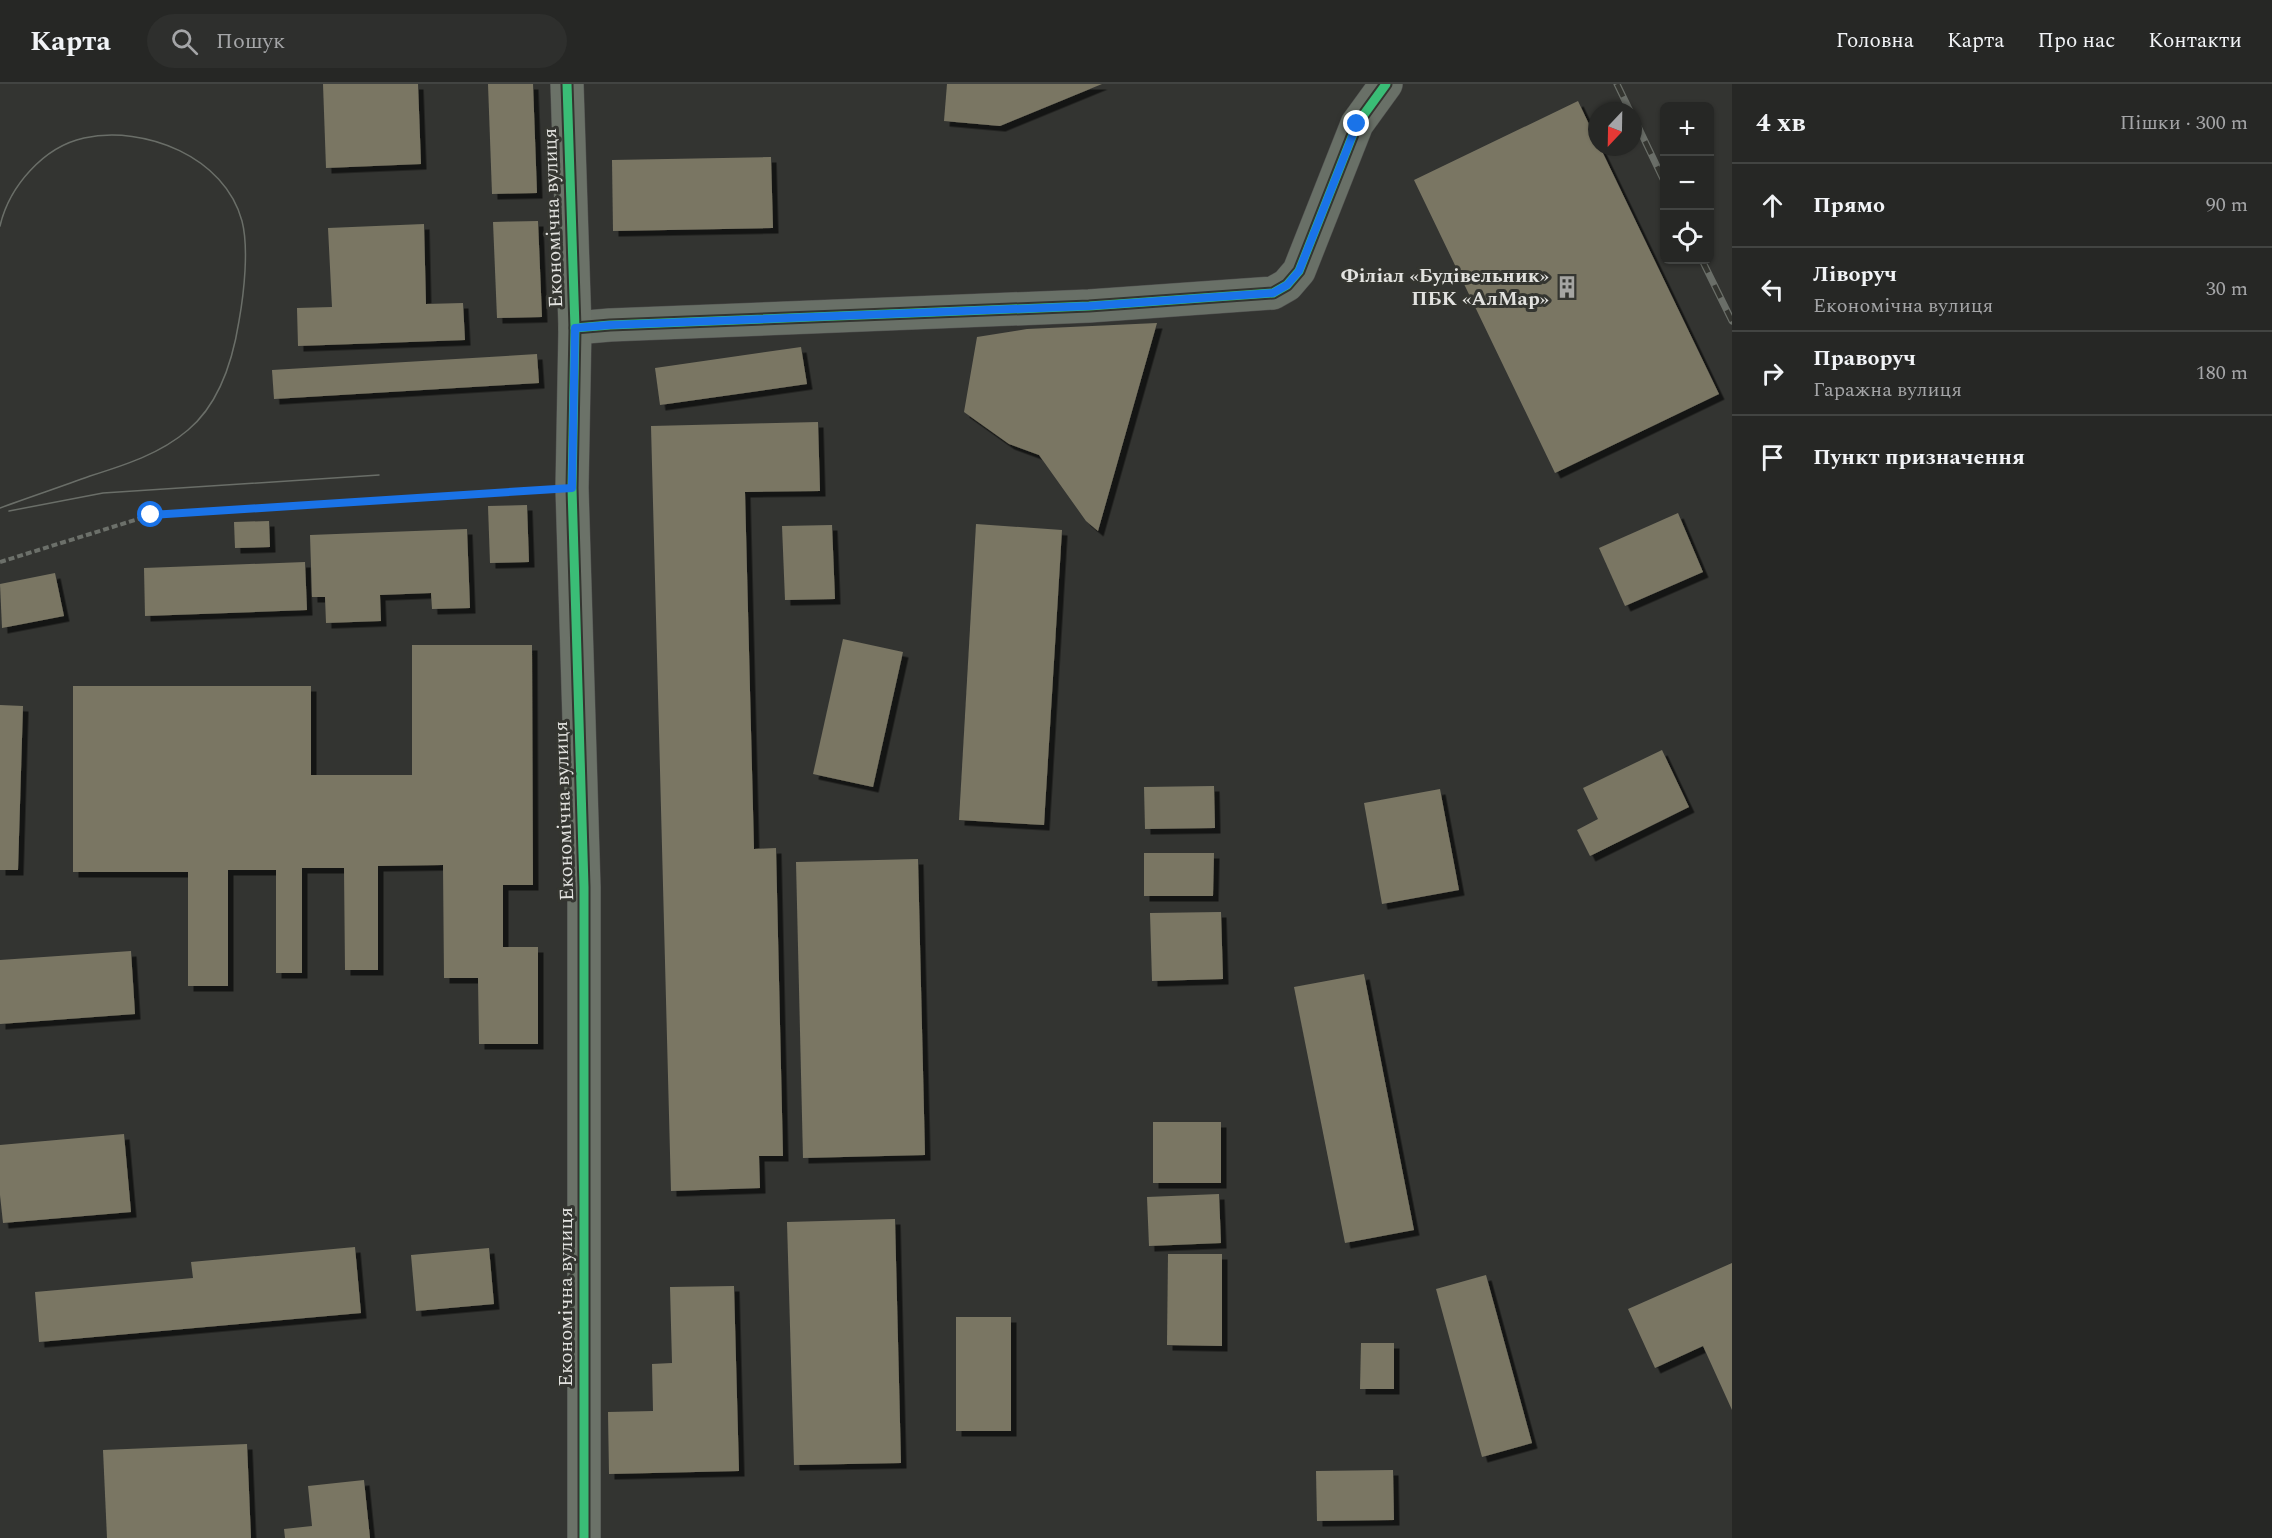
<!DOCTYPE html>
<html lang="uk">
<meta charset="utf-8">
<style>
:root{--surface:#262725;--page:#2e2f2d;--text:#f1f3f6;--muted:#a4a5a7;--line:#424442}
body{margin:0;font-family:Spectral,serif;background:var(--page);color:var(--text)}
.controls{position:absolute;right:18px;top:18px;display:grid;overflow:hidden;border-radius:9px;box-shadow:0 2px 4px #0004}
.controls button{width:54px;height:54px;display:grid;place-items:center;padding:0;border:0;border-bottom:2px solid var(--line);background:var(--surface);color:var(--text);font:30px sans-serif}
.compass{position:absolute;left:1588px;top:18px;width:54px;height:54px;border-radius:50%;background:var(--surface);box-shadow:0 2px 4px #0004;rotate:202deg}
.stop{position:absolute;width:18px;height:18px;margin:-14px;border:4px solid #1a73e8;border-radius:50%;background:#fff}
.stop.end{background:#1a73e8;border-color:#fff;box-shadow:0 2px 6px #0008}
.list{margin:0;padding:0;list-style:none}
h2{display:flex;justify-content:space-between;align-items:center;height:78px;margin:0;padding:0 24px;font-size:26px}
h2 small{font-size:20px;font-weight:400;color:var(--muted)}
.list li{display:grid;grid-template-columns:39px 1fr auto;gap:18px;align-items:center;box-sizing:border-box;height:84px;padding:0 24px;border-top:2px solid var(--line)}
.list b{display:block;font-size:22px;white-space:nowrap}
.list p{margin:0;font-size:20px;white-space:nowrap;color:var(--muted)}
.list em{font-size:20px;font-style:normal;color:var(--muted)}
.icon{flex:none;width:33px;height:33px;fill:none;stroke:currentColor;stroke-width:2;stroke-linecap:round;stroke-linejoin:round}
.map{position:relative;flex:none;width:1732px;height:1454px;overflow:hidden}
header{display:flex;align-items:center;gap:36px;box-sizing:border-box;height:84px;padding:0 30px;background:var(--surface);border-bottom:2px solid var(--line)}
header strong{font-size:28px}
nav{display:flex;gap:33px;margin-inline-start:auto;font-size:21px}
.search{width:420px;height:54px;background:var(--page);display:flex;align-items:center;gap:15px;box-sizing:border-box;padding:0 21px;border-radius:33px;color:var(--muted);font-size:22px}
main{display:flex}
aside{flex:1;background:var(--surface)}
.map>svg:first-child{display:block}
</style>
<header>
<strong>Карта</strong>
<div class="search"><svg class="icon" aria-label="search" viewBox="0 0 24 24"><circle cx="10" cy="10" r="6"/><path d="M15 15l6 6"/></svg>Пошук</div>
<nav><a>Головна</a><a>Карта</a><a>Про нас</a><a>Контакти</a></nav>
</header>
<main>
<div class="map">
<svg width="1732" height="1454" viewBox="0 0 1732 1454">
<defs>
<filter id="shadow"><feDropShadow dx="5.5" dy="5.5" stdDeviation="0" flood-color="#0009"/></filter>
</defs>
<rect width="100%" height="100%" fill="#333431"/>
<!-- building -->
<g fill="#7a7664" filter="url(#shadow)">
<polygon points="323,0 418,0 421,80 326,84"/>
<polygon points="488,0 533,0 537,109 492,110"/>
<polygon points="947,0 1102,0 1000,42 944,37"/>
<polygon points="1578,17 1597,57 1597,63 1600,63 1719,310 1555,389 1414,96"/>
<polygon points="771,73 773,144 613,147 612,76"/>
<polygon points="538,137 542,233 497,234 493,138"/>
<polygon points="424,140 426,220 463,219 465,256 298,262 297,224 332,223 328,144"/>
<polygon points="1157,239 1098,447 1086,437 1039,371 1009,360 964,328 977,253 1027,245"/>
<polygon points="801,263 807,300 660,321 655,284"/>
<polygon points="537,270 539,299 274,315 272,286"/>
<polygon points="818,338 820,407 745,408 754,765 776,764 783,1072 759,1072 760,1104 671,1107 651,342"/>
<polygon points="527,421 529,478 490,479 488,422"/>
<polygon points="1678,429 1703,488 1625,522 1599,464"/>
<polygon points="269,437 270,463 235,464 234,438"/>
<polygon points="976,440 1062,446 1044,741 959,736"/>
<polygon points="832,441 835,515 785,516 782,442"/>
<polygon points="467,445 470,524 432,525 431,509 380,511 381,537 326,539 325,513 312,513 310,451"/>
<polygon points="305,478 307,526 145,532 144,484"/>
<polygon points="55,489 64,532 2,544 0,500"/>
<polygon points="843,555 903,568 873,703 813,690"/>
<polygon points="412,561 532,561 533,801 503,801 503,863 538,863 538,960 479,960 478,894 444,894 443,781 378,782 378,886 345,886 344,784 302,784 302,889 276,889 276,786 228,786 228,902 188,902 188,788 73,788 73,602 311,602 311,691 412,691"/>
<polygon points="0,621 23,622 18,786 0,786"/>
<polygon points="1662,666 1689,723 1590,772 1577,746 1598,735 1583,704"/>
<polygon points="1214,702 1215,744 1145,745 1144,703"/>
<polygon points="1440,705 1459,806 1382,820 1364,719"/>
<polygon points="1144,769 1214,769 1213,812 1144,812"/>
<polygon points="918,775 925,1071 803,1074 796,778"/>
<polygon points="1221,828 1223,895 1152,897 1150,829"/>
<polygon points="131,867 135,930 0,940 0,876"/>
<polygon points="1364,890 1414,1146 1345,1159 1294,903"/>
<rect x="1153" y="1038" width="68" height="61"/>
<polygon points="124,1050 131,1128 3,1139 0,1111 0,1061"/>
<polygon points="1219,1110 1221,1159 1149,1162 1147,1113"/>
<polygon points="895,1135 901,1379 794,1381 787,1138"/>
<polygon points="355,1163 361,1229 39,1258 35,1208 193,1194 191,1178"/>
<polygon points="489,1164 494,1220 416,1227 411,1171"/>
<polygon points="1168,1170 1222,1170 1222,1262 1167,1261"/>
<polygon points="1732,1179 1732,1326 1703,1262 1655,1284 1628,1225"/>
<polygon points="1486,1191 1532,1359 1482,1373 1436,1205"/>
<polygon points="734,1202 739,1387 609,1390 608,1328 653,1327 652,1280 672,1279 670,1203"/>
<rect x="956" y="1233" width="55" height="114"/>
<polygon points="1361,1259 1394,1259 1394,1305 1360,1305"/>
<polygon points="247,1360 251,1454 107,1454 103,1366"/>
<polygon points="1393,1386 1394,1436 1317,1437 1316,1387"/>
<polygon points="364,1396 370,1454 285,1454 284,1445 312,1442 308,1402"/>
</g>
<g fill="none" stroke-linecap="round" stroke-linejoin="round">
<!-- street casing -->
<g stroke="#4f4f4e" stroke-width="34">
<polyline id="street" points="575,244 610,241 1089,222 1273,209 1287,201 1299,187 1357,40 1386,0"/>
</g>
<!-- secondary casing -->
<g stroke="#4f4f4e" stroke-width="34">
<polyline id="secondary" points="567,0 575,244 572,404 584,803 584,1454"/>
</g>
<!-- path -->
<polyline stroke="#6c706a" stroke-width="4" stroke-dasharray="6 3" stroke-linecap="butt" points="0,478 151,431 541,406"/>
<!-- street -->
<use href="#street" stroke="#697067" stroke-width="33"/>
<!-- secondary -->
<use href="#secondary" stroke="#6b7268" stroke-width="33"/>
<!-- tram -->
<g stroke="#6a6e68" stroke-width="1.5">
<path d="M 0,142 C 9,103 43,63 84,54 C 145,41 225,73 242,137 C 249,164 244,209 239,237 C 233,275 219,320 188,346 C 160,370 125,381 90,392 C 60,403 30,413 0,424"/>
<polyline points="9,427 103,409 379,391"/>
</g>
<!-- rail casing -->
<g stroke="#6a6e68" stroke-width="7">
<g id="rail">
<polyline points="1617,0 1630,27"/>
<polyline points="1633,32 1664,97"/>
<polyline points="1702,176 1732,237"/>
</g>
</g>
<!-- rail -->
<use href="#rail" stroke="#343530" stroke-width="4.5" stroke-dasharray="14" stroke-linecap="butt"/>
<!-- cycleway casing -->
<g stroke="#343530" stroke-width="13">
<g id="cycleway">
<polyline points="567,0 575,244 572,404 584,803 584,1454"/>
<polyline points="575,244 610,241 1089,222 1273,209 1287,201 1299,187 1357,40 1386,0"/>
</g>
</g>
<!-- cycleway -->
<use href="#cycleway" stroke="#3abd76" stroke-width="9"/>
</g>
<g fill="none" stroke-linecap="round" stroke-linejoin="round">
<!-- route -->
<polyline stroke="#1a73e8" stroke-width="8" points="151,431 572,404 575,244 610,241 1089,222 1273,209 1287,201 1299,187 1357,40"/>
</g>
<!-- icons -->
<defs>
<g id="building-bare" transform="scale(1.8)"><path d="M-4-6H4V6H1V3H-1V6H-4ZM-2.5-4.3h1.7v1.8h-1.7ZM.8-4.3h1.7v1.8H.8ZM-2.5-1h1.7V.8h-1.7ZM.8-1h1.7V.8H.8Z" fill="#a5a5a2" stroke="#343530" stroke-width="2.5" paint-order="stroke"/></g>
</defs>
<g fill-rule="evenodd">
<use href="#building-bare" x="1567" y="203"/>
</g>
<g text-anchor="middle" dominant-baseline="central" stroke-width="6" stroke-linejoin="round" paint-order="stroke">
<!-- street labels -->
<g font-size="20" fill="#e2e2df" stroke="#343530">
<text transform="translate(553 134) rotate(-92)">Економічна вулиця</text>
<text transform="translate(564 727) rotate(-92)">Економічна вулиця</text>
<text transform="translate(566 1213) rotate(-90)">Економічна вулиця</text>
</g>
<!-- poi labels -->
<g font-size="20" font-weight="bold" fill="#e2e2df" stroke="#343530" text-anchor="end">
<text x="1549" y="192">Філіал «Будівельник»<tspan x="1549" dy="23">ПБК «АлМар»</tspan></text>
</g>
</g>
</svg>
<div class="controls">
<button>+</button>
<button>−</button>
<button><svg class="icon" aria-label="locate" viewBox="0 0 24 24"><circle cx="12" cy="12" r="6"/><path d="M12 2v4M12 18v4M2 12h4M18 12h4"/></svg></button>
</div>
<svg class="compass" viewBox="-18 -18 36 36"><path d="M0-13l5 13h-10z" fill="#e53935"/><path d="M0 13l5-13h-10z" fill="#a4a5a7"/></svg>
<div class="stop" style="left:151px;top:431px"></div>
<div class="stop end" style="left:1357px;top:40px"></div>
</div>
<aside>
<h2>4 хв<small>Пішки · 300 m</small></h2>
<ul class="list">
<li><svg class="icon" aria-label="ahead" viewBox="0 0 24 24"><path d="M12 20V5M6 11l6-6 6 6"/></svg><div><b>Прямо</b></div><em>90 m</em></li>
<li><svg class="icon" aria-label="left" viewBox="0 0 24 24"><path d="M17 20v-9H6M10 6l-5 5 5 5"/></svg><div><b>Ліворуч</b><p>Економічна вулиця</p></div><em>30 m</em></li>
<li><svg class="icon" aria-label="right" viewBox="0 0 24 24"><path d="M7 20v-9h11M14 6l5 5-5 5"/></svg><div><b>Праворуч</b><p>Гаражна вулиця</p></div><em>180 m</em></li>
<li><svg class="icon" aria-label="arrive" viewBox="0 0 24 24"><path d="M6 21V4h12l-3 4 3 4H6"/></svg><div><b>Пункт призначення</b></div></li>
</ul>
</aside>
</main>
